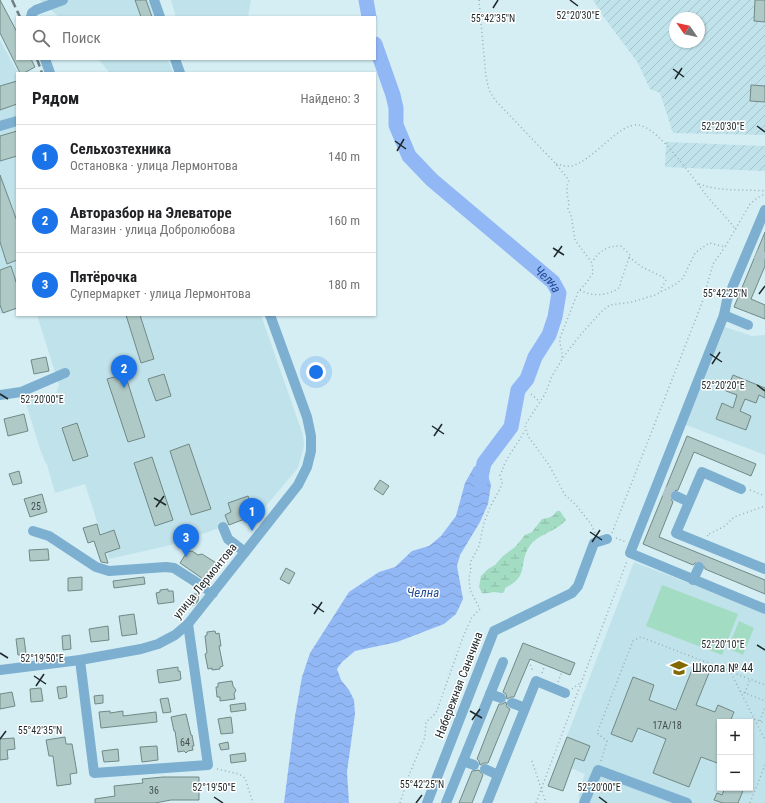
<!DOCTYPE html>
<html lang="ru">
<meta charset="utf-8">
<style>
:root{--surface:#fff;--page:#f6f6f6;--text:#202124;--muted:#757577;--line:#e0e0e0;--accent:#1a73e8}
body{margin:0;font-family:"Roboto Condensed",sans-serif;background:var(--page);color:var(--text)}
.controls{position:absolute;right:12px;bottom:12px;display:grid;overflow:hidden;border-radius:0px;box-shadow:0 1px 3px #0004}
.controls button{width:36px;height:36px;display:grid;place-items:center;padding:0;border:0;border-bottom:1px solid var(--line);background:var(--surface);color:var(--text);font:20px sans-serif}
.compass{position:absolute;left:669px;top:12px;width:36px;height:36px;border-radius:50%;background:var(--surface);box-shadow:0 1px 3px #0004;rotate:304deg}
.you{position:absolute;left:316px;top:372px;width:14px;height:14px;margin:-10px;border:3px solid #fff;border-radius:50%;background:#1a73e8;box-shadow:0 0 0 6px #1a73e833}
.badge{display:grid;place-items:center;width:26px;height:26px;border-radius:50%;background:var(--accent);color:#fff;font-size:13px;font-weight:700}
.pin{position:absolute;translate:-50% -33px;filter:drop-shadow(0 1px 2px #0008)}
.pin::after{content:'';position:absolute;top:21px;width:14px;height:12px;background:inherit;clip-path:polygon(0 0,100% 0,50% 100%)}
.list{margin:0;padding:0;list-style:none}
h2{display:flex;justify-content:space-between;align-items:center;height:52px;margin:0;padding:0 16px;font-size:17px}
h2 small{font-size:13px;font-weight:400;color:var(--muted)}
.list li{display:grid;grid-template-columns:26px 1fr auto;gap:12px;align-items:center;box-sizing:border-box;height:64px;padding:0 16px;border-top:1px solid var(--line)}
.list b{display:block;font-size:15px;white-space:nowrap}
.list p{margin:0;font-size:13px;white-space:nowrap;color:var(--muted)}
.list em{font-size:13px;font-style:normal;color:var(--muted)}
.icon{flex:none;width:22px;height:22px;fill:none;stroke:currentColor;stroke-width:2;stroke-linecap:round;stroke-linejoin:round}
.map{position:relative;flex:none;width:765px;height:803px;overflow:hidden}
.search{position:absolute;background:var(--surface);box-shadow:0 1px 3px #0004;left:16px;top:16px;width:360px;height:44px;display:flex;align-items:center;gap:10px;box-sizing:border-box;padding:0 14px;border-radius:0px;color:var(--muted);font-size:15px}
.panel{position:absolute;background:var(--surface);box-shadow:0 1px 3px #0004;left:16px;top:72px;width:360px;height:244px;border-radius:0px}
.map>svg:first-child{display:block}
</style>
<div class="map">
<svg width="765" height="803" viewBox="0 0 765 803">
<defs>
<pattern id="industrial-furrows" width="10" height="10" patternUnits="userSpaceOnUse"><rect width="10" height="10" fill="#c0e2ea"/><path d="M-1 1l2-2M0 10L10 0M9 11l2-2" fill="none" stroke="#a5c2c9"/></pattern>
<pattern id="wetland-marsh" width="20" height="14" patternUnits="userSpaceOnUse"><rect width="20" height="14" fill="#a2dcc2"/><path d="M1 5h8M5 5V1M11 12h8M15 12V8" fill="none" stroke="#8bbda7"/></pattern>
<pattern id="water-waves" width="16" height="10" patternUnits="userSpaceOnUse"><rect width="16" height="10" fill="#92b7f5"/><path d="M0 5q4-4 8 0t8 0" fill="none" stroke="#7d9dd2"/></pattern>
</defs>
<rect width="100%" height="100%" fill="#d4eef4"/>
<!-- built -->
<g fill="#c0e2ea" fill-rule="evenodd">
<polygon points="40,0 148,0 154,17 59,17"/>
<polygon points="171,0 251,0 248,17 176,17"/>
<polygon points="0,40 18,73 17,73 17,309 0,314"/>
<polygon points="98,59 168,59 173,73 110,73"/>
<polygon points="37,315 261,315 303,435 304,446 298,468 259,514 171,545 109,559 85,484 55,493 47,464 46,464 40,449 25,400 56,394 59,385"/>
<polygon points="725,327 752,336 765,335 765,455 686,425"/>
<path d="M 634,562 L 765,613 L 765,803 L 585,803 L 579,800 L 579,791 L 585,774 L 557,762 ZM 720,722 L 750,722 L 750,788 L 720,788 Z"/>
</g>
<!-- industrial -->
<g fill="url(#industrial-furrows)" fill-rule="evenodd">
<path d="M 593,0 L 765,0 L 765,135 L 673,133 L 660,93 L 650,89 L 638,63 L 603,16 ZM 675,18 L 699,18 L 699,42 L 675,42 Z"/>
<polygon points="666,142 765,146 765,171 665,167"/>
</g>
<!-- wetland -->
<path fill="url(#wetland-marsh)" d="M 557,511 L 560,511 L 566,520 C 555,533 538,533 529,547 C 518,564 530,576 505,588 L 504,592 C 500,594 499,592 494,592 C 490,592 487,594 482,593 L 479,587 L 481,576 L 488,569 L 495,565 L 503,556 L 515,547 L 525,535 L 532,532 L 542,519 C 549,518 553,517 557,511 Z"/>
<!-- park -->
<g fill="#a2dcc2">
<polygon points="662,585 738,614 722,655 646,626"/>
<polygon points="739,621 754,628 743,655 728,648"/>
</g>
<!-- water -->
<polygon fill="url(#water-waves)" points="484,463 491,485 488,504 480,522 460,555 457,566 463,599 456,614 444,624 397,642 355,651 342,662 337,669 341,680 349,690 354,700 355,714 347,772 349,803 284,803 295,716 302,677 310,653 349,592 379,572 395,567 412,551 429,546 441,536 456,516 465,483 474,467"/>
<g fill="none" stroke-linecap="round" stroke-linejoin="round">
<!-- river -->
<g stroke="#92b7f5" stroke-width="15">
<polyline points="366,0 369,17"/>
<path id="s1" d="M 375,44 L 393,95 L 396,108 L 396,125 L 409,156 L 432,180 L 553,282 L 559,293 L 555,317 L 549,335 L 535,357 L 527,379 L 518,390 L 511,427 L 484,463 L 480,482"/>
</g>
</g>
<!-- building -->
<g fill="#afc9c6" stroke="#718986">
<polygon points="0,0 17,32 17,59 31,59 35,67 24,73 20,73 0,33"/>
<polygon points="135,0 146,0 152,17 141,17"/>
<polygon points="755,0 765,0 765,22 754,21"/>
<polygon points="17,81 17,104 0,110 0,86"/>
<polygon points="751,85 765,86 765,102 750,101"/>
<polygon points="17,131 17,156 0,161 0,136"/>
<polygon points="0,175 17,221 17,260 7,264 0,242"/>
<polygon points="765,232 765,266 751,299 765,305 765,319 734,307"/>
<polygon points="11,266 17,285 17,308 3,313 0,305 0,270"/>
<polygon points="126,315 140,315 154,359 141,363"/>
<polygon points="46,357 49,371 34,374 31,360"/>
<polygon points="125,374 145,437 128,442 107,379"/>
<polygon points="164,374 171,396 156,401 148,379"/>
<polygon points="733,375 765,388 765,398 759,395 756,403 745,399 740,411 751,416 746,430 716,419 722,403 733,408 737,395 726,391"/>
<polygon points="24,414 28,431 8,436 4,419"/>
<polygon points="77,423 88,456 73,461 62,428"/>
<polygon points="687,436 756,464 751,476 694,452 678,490 673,491 670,494 671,499 673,502 659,537 765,580 765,594 705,569 704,564 701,561 696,562 693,565 643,544"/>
<polygon points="189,444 211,509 191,515 170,451"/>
<polygon points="152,457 173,520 155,526 134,463"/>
<polygon points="19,471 22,483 13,485 9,474"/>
<polygon points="380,480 389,486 383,495 374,489"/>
<polygon points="42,494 47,512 30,517 24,499"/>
<polygon points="248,496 255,515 229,525 225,515 231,512 228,503"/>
<polygon points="97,524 100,535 114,530 120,548 105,553 108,563 107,563 101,562 94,541 88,543 83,528"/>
<polygon points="48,549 49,560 30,561 29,550"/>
<polygon points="192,551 198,555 202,554 221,566 209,583 180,563 187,552"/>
<polygon points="286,568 295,573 289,584 280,579"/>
<polygon points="82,577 82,590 68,591 68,578"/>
<polygon points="144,577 145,584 114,588 113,581"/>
<polygon points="168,589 168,591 173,591 174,602 158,604 156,593 160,592 160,590"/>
<polygon points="192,594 199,594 198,601 195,605 192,605"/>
<polygon points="134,614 137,634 122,636 119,616"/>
<polygon points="108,626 109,640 91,642 89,629"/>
<polygon points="215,631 216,634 219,633 221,646 219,646 223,666 220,667 220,669 212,670 212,668 208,669 205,654 207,653 205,636 207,635 207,632"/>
<polygon points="70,635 71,649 63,650 62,636"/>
<polygon points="24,638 26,654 18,655 16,639"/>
<polygon points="523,643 575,663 570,675 530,659 514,697 511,697 507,699 506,694 503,692"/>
<polygon points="695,662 711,668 696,705 715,712 718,705 734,712 730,722 720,722 720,764 701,757 689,787 653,773 666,739 638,728 632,742 611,734 633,677 654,685 649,700 676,710"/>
<polygon points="178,667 178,671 180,671 181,679 180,679 180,680 159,683 157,670"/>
<polygon points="232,681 233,686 236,690 234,694 235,699 220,701 220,697 217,697 216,687 218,687 218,683"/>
<polygon points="66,686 67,697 59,699 57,687"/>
<polygon points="41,688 43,701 31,702 30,689"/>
<polygon points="12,692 15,706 0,709 0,694"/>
<polygon points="103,695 103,703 95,704 94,696"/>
<polygon points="168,698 171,712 163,713 160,699"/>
<polygon points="506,702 507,707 510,709 488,763 484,763 480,765 479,761 477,759 491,723 499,704 502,704"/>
<polygon points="245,703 246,710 231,712 230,705"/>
<polygon points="110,711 110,713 123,711 123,716 156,712 157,722 101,728 99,712"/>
<polygon points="186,714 191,735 192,735 194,746 192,746 193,750 188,751 186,753 184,751 178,752 175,731 174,731 171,717"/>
<polygon points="231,717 233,733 221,734 218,719"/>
<polygon points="65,737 66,744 72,744 77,773 70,774 71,784 57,786 53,756 49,756 46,740"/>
<polygon points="567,737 590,746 584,761 575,758 563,791 548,786"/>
<polygon points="14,738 15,749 7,750 8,759 0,760 0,739"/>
<polygon points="228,742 229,749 221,750 219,744"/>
<polygon points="157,746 158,760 142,762 140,747"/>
<polygon points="118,749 119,761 104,762 102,751"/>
<polygon points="245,753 246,761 231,763 230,755"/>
<polygon points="479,770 483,775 472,803 459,803 472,771"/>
<polygon points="163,777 199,777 199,800 171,800 155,803 95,803 95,799 115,796 114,786 143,783 142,779"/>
<polygon points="725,788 744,788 738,803 723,803 714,800 717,793 722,795"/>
</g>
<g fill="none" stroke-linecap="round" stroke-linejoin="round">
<!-- minor-tunnel -->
<g stroke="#b0c6cb" stroke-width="10" stroke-dasharray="10 5" stroke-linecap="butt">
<polyline points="756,254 765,258"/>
<polyline points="664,491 676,496"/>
<polyline points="699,567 704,555"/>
</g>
<!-- path -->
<g stroke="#9bafb4" stroke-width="1.5" stroke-dasharray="1 3" stroke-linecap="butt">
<path d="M 479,0 L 486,77 L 489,90 L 495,100 L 556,164 L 569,180 L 567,186 L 567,194 L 569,203 L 568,209 L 571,215 L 575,240 L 592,263 L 593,273 L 587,282 L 578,292 L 560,338 C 559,345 563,350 562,358"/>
<path d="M 556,164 C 561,165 566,167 571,166 C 592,162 620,122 638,125 C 661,128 696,184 712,202 C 720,211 728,219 736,230"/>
<path d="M 699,184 C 720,192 743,189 765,191"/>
<polyline points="629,257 642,267 663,277 666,280 660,291"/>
<path d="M 580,290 C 592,297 609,296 620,287 L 621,281 L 630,255 L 621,246 C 607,246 600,250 592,262"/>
<polyline points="531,394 540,402"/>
<polyline points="750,490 765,496"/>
<polyline points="595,533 591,524 576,505 565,495 549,465 528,436 525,425 545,394 552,376 564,356 582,333 602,311 610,305 632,302 655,295 676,284 683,278 695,253 709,243 725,247 750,204 757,198 765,194"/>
<polyline points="612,533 702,303 713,264 725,247"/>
<polyline points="708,536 707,535 725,526 734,517 765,506"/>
<polyline points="616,538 626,542"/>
<polyline points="529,661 533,672"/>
<polyline points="542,673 545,665"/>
<polyline points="731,673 765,740"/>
<polyline points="558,682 562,672"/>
<polyline points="572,689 582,682"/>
<polyline points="740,691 765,701"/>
<polyline points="745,693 750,679"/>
<polyline points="754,719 765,723"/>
<polyline points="760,721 765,706"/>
<polyline points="532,761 546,803"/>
<polyline points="601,761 607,741 597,733 633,641 641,637 765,685"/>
<polyline points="217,769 239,774 245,778 253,803"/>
<path d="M 400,803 L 409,775 L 425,737 L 426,722 L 436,713 L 463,637 L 472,617 L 480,609 L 470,590 L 469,577 L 471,570 L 470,563 L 479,546 L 484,523 L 490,507 L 500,489 L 502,483 L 500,475 C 503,470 503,466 506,461 C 512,450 520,440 525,430"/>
<polyline points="536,803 627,561"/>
<polyline points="750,803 765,765"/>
</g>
<!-- minor -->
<g stroke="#7dafd0" stroke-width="10">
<polyline points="154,0 160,17"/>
<polyline points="31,17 32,13 36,10 63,0"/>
<polyline points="45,59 50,73"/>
<polyline points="175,59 180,73"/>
<polyline points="0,126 17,121"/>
<polyline points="765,210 727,300 724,315 630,553 765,609"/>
<polyline points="724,315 748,325"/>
<polyline points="0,395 21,392 65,373"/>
<polyline points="741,489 702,472 676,533 765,569"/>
<polyline points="676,496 689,502"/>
<polyline points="223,527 228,539 245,552"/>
<polyline points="33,531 49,536 96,567 109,571 166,567 174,568 213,593"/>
<polyline points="693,580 699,567"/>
<polyline points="80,660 94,773 208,765 188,624"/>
<polyline points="0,670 80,660 141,649 158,644 175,635 188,624 298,485 307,467 311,451 311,436 307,417 270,315"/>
<polyline points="490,694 501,698"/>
<polyline points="512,703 525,708"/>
<polyline points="463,761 474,765"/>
<polyline points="485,769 498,775"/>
<polyline points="427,803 494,631 572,593 578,586 594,543 607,539"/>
<polyline points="446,803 503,662"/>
<polyline points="487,803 536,681 565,693"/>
<polyline points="584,803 598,770 687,803"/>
</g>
<!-- rail -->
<g stroke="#6f7f83" stroke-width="2.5" stroke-dasharray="8 4" stroke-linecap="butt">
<polyline points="12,0 20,17"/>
<polyline points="37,59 42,73"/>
</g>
</g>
<!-- ticks -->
<path fill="none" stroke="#1e2729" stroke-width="1.5" d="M 570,0 L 578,6M 493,8 L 498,0M 673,69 L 684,77M 675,79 L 682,68M 757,126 L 765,132M 395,141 L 406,149M 397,151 L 404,139M 553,248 L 564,255M 554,257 L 562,246M 759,294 L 765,286M 710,354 L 722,362M 712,364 L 720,352M 757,385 L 765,391M 0,394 L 8,399M 432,426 L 444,434M 434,436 L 442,424M 154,498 L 166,505M 156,507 L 164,496M 590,532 L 602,540M 592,542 L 600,530M 312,604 L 324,612M 314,614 L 322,602M 757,645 L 765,650M 0,653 L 8,658M 34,676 L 46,684M 36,686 L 44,674M 470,711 L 482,718M 472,720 L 480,709M 0,739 L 6,731M 214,797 L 223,803M 599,797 L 607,803M 416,803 L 422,795"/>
<!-- icons -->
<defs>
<g id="school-bare" transform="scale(1.38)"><path d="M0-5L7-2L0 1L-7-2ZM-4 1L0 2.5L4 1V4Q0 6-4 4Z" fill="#816900" stroke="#fff" stroke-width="2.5" paint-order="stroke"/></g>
</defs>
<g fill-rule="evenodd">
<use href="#school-bare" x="679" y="668"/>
</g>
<g text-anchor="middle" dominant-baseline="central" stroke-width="3" stroke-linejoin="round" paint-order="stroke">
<!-- number labels -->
<g font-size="10" fill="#425050">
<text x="36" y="506">25</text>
<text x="667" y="725">17А/18</text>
<text x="185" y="742">64</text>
<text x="154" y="790">36</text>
</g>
<!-- street labels -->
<g font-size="12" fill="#1e2729" stroke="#fff">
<text transform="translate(205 581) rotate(-51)">улица Лермонтова</text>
<text transform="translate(459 685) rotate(-69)">Набережная Саначина</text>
</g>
<!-- poi labels -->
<g font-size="12" fill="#1e2729" stroke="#fff" text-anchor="start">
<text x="692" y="668">Школа № 44</text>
</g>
<!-- water labels -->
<g font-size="13" font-style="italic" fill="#234c95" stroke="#fff">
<text stroke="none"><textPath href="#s1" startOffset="304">Челна</textPath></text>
<text x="423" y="592">Челна</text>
</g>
</g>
<g font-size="10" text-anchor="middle" fill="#1e2729" stroke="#fff" stroke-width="3" stroke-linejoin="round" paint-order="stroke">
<text x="578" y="19">52°20'30"E</text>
<text x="493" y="22">55°42'35"N</text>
<text x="723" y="130">52°20'30"E</text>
<text x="725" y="297">55°42'25"N</text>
<text x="723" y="389">52°20'20"E</text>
<text x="42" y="403">52°20'00"E</text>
<text x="723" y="648">52°20'10"E</text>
<text x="42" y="662">52°19'50"E</text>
<text x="40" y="734">55°42'35"N</text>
<text x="422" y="788">55°42'25"N</text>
<text x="214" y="791">52°19'50"E</text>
<text x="599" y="791">52°20'00"E</text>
</g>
</svg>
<div class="controls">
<button>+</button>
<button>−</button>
</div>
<svg class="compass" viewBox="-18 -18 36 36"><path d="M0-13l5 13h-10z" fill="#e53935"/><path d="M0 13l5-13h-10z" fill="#757577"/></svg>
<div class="you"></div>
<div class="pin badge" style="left:252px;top:531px">1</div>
<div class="pin badge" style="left:124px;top:388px">2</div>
<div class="pin badge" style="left:186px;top:557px">3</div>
<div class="search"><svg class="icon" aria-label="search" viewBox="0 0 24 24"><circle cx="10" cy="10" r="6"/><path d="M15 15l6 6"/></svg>Поиск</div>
<section class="panel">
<h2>Рядом<small>Найдено: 3</small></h2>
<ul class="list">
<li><span class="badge">1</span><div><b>Сельхозтехника</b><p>Остановка · улица Лермонтова</p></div><em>140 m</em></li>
<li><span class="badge">2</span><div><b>Авторазбор на Элеваторе</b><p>Магазин · улица Добролюбова</p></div><em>160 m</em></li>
<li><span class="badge">3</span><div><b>Пятёрочка</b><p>Супермаркет · улица Лермонтова</p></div><em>180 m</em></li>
</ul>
</section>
</div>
